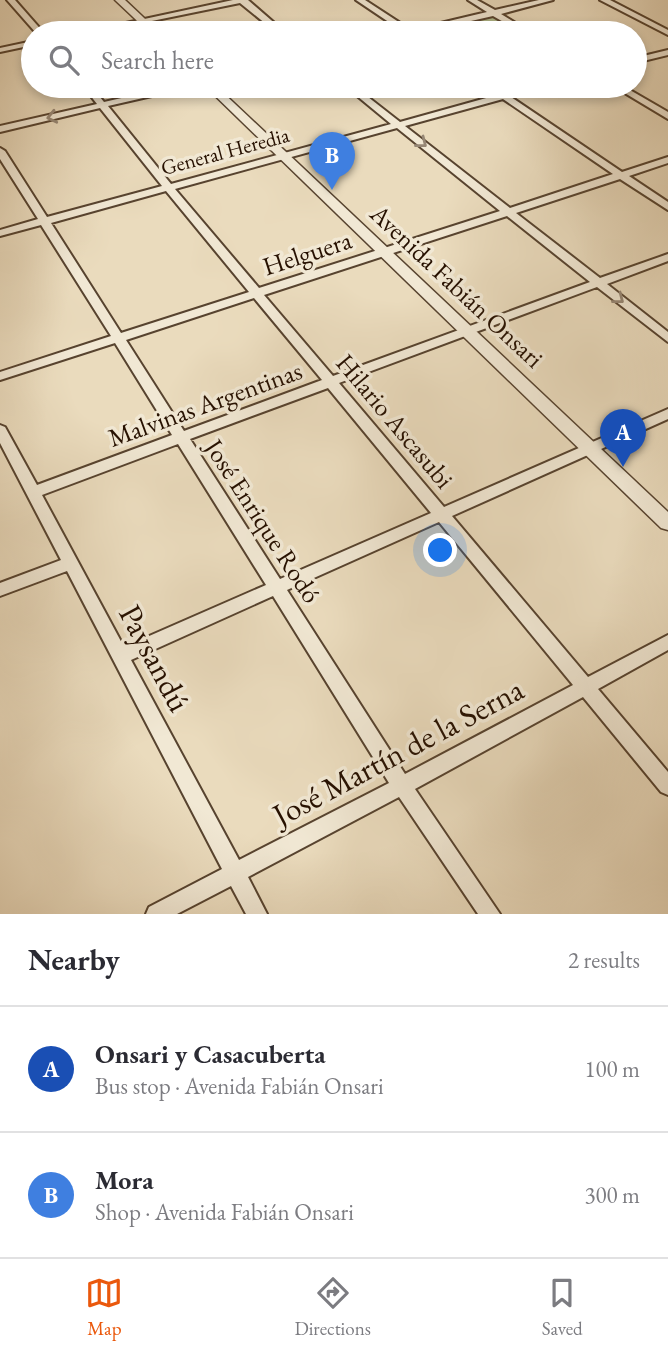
<!DOCTYPE html>
<meta charset="utf-8">
<style>
:root{--surface:#fff;--page:#f7f7f7;--text:#2b2b33;--muted:#7c7c81;--line:#e1e1e2;--accent:#ea580c}
body{margin:0;font-family:"EB Garamond",serif;background:var(--page);color:var(--text)}
.you{position:absolute;left:441px;top:551px;width:24px;height:24px;margin:-18px;border:5px solid #fff;border-radius:50%;background:#1a73e8;box-shadow:0 0 0 10px #1a73e833}
.badge{display:grid;place-items:center;width:46px;height:46px;border-radius:50%;background:var(--accent);color:#fff;font-size:23px;font-weight:700}
.pin{position:absolute;translate:-50% -58px;filter:drop-shadow(0 2px 4px #0008)}
.pin::after{content:'';position:absolute;top:37px;width:24px;height:21px;background:inherit;clip-path:polygon(0 0,100% 0,50% 100%)}
.list{margin:0;padding:0;list-style:none}
h2{display:flex;justify-content:space-between;align-items:center;height:91px;margin:0;padding:0 28px;font-size:30px}
h2 small{font-size:23px;font-weight:400;color:var(--muted)}
.list li{display:grid;grid-template-columns:46px 1fr auto;gap:21px;align-items:center;box-sizing:border-box;height:126px;padding:0 28px;border-top:2px solid var(--line)}
.list b{display:block;font-size:26px;white-space:nowrap}
.list p{margin:0;font-size:23px;white-space:nowrap;color:var(--muted)}
.list em{font-size:23px;font-style:normal;color:var(--muted)}
.icon{flex:none;width:38px;height:38px;fill:none;stroke:currentColor;stroke-width:2;stroke-linecap:round;stroke-linejoin:round}
.map{position:relative;flex:none;width:668px;height:914px;overflow:hidden}
.search{position:absolute;background:var(--surface);box-shadow:0 4px 10px #0003;left:21px;right:21px;top:21px;height:77px;display:flex;align-items:center;gap:18px;box-sizing:border-box;padding:0 24px;border-radius:38px;color:var(--muted);font-size:26px}
.sheet{height:343px;background:var(--surface)}
nav{display:flex;justify-content:space-around;align-items:center;box-sizing:border-box;height:98px;border-top:2px solid var(--line);background:var(--surface);font-size:19px;color:var(--muted)}
nav a{display:grid;justify-items:center;gap:4px}
nav .on{color:var(--accent)}
.map>svg:first-child{display:block}
</style>
<div class="map">
<svg width="668" height="914" viewBox="0 0 668 914">
<rect width="100%" height="100%" fill="#eadbbd"/>
<filter id="stains"><feTurbulence type="fractalNoise" baseFrequency=".00286" numOctaves="4"/><feColorMatrix values="0 0 0 0 .2 0 0 0 0 .09 0 0 0 0 .02 0 0 0 .5 -.17"/></filter>
<radialGradient id="worn" r=".72"><stop offset=".6" stop-color="#630" stop-opacity="0"/><stop offset="1" stop-color="#630" stop-opacity=".3"/></radialGradient>
<!-- green -->
<polygon fill="#b4c193" stroke="#6d684a" stroke-width="2" points="494,13 528,33 410,33"/>
<g fill="none" stroke-linecap="round" stroke-linejoin="round">
<!-- minor casing -->
<g stroke="#57432f" stroke-width="4">
<g id="minor">
<polygon points="7,0 15,0 44,33 36,33"/>
<polygon points="233,0 248,0 286,33 277,33 240,3 93,33 79,33"/>
<polygon points="356,0 365,0 411,30 487,12 468,0 477,0 495,10 539,0 553,0 501,14 532,33 523,33 493,16 418,33 405,33"/>
<polygon points="600,0 610,0 668,30 668,35"/>
<polygon points="33,41 33,45 0,52 0,48"/>
<polygon points="668,50 668,55 635,63 635,58"/>
<path d="M 83,86 L 91,86 L 104,102 L 174,86 L 188,86 L 187,88 L 108,106 L 171,184 L 391,124 L 345,86 L 354,86 L 400,122 L 497,95 L 485,86 L 494,86 L 506,93 L 533,86 L 546,86 L 511,97 L 622,172 L 668,157 L 668,163 L 629,176 L 668,202 L 668,210 L 620,179 L 516,213 L 600,278 L 668,254 L 668,261 L 607,284 L 668,332 L 668,342 L 597,287 L 339,383 L 444,507 L 668,409 L 668,419 L 452,516 L 588,677 L 668,635 L 668,650 L 598,689 L 668,772 L 668,795 L 661,792 L 583,697 L 415,789 L 500,914 L 478,914 L 399,797 L 248,877 L 267,914 L 246,914 L 231,886 L 177,914 L 146,914 L 149,907 L 222,869 L 67,571 L 0,596 L 0,583 L 61,560 L 0,443 L 0,425 L 5,427 L 37,485 L 172,435 L 115,343 L 0,380 L 0,372 L 111,336 L 41,225 L 0,236 L 0,230 L 38,219 L 0,159 L 0,148 L 5,151 L 47,217 L 162,186 L 100,108 L 0,132 L 0,126 L 97,104 ZM 503,99 L 613,174 L 510,208 L 405,126 ZM 397,128 L 500,211 L 259,288 L 175,189 ZM 166,191 L 249,292 L 121,333 L 51,223 ZM 507,216 L 590,282 L 333,376 L 264,295 ZM 254,298 L 322,380 L 184,431 L 126,340 ZM 328,388 L 431,513 L 280,579 L 190,439 ZM 178,444 L 266,585 L 124,647 L 42,495 ZM 439,522 L 573,685 L 405,774 L 287,590 ZM 273,596 L 389,783 L 239,860 L 131,660 Z"/>
<polygon points="613,86 623,86 668,112 668,119"/>
</g>
</g>
<!-- tertiary casing -->
<g stroke="#57432f" stroke-width="3">
<g id="tertiary">
<polygon points="115,0 125,0 160,33 150,33"/>
<polygon points="205,86 216,86 668,512 668,530 661,528"/>
</g>
</g>
<!-- minor -->
<use href="#minor" fill="#f1e8d4" fill-rule="evenodd"/>
<!-- tertiary -->
<use href="#tertiary" fill="#f1e8d4" fill-rule="evenodd"/>
</g>
<!-- one-way arrows -->
<defs><path id="oneway-chevron" d="M-2-3.5L2.5 0L-2 3.5" fill="none" stroke-width="1.6" stroke-linecap="round" stroke-linejoin="round" transform="scale(1.75)"/></defs>
<g stroke="#968775">
<use href="#oneway-chevron" transform="translate(52 117) rotate(167)"/>
<use href="#oneway-chevron" transform="translate(422 143) rotate(38)"/>
<use href="#oneway-chevron" transform="translate(619 299) rotate(38)"/>
</g>
<g text-anchor="middle" dominant-baseline="central" stroke-width="7" stroke-linejoin="round" paint-order="stroke">
<!-- far-street labels -->
<g font-size="21" fill="#261000" stroke="#f1e8d4">
<text transform="translate(225 151) rotate(-15)">General Heredia</text>
</g>
<!-- street labels -->
<g font-size="26" fill="#261000" stroke="#f1e8d4">
<text transform="translate(307 253) rotate(-18)">Helguera</text>
<text transform="translate(457 286) rotate(43)">Avenida Fabián Onsari</text>
<text transform="translate(205 404) rotate(-20)">Malvinas Argentinas</text>
<text transform="translate(395 421) rotate(50)">Hilario Ascasubi</text>
<text transform="translate(263 521) rotate(57)">José Enrique Rodó</text>
</g>
<!-- near-street labels -->
<g font-size="32" fill="#261000" stroke="#f1e8d4">
<text transform="translate(155 658) rotate(62)">Paysandú</text>
<text transform="translate(398 752) rotate(-28)">José Martín de la Serna</text>
</g>
</g>
<rect width="100%" height="100%" filter="url(#stains)"/>
<rect width="100%" height="100%" fill="url(#worn)"/>
</svg>
<div class="you"></div>
<div class="pin badge" style="left:623px;top:467px;background:#1a4fb4">A</div>
<div class="pin badge" style="left:332px;top:190px;background:#3f7fe0">B</div>
<div class="search"><svg class="icon" aria-label="search" viewBox="0 0 24 24"><circle cx="10" cy="10" r="6"/><path d="M15 15l6 6"/></svg>Search here</div>
</div>
<section class="sheet">
<h2>Nearby<small>2 results</small></h2>
<ul class="list">
<li><span class="badge" style="background:#1a4fb4">A</span><div><b>Onsari y Casacuberta</b><p>Bus stop · Avenida Fabián Onsari</p></div><em>100 m</em></li>
<li><span class="badge" style="background:#3f7fe0">B</span><div><b>Mora</b><p>Shop · Avenida Fabián Onsari</p></div><em>300 m</em></li>
</ul>
</section>
<nav>
<a class="on"><svg class="icon" aria-label="map" viewBox="0 0 24 24"><path d="M3 6l6-2 6 2 6-2v14l-6 2-6-2-6 2zM9 4v14M15 6v14"/></svg>Map</a>
<a><svg class="icon" aria-label="directions" viewBox="0 0 24 24"><path d="M12 3l9 9-9 9-9-9zM9 14v-3h6M13 9l2 2-2 2"/></svg>Directions</a>
<a><svg class="icon" aria-label="saved" viewBox="0 0 24 24"><path d="M7 4h10v16l-5-4-5 4z"/></svg>Saved</a>
</nav>
